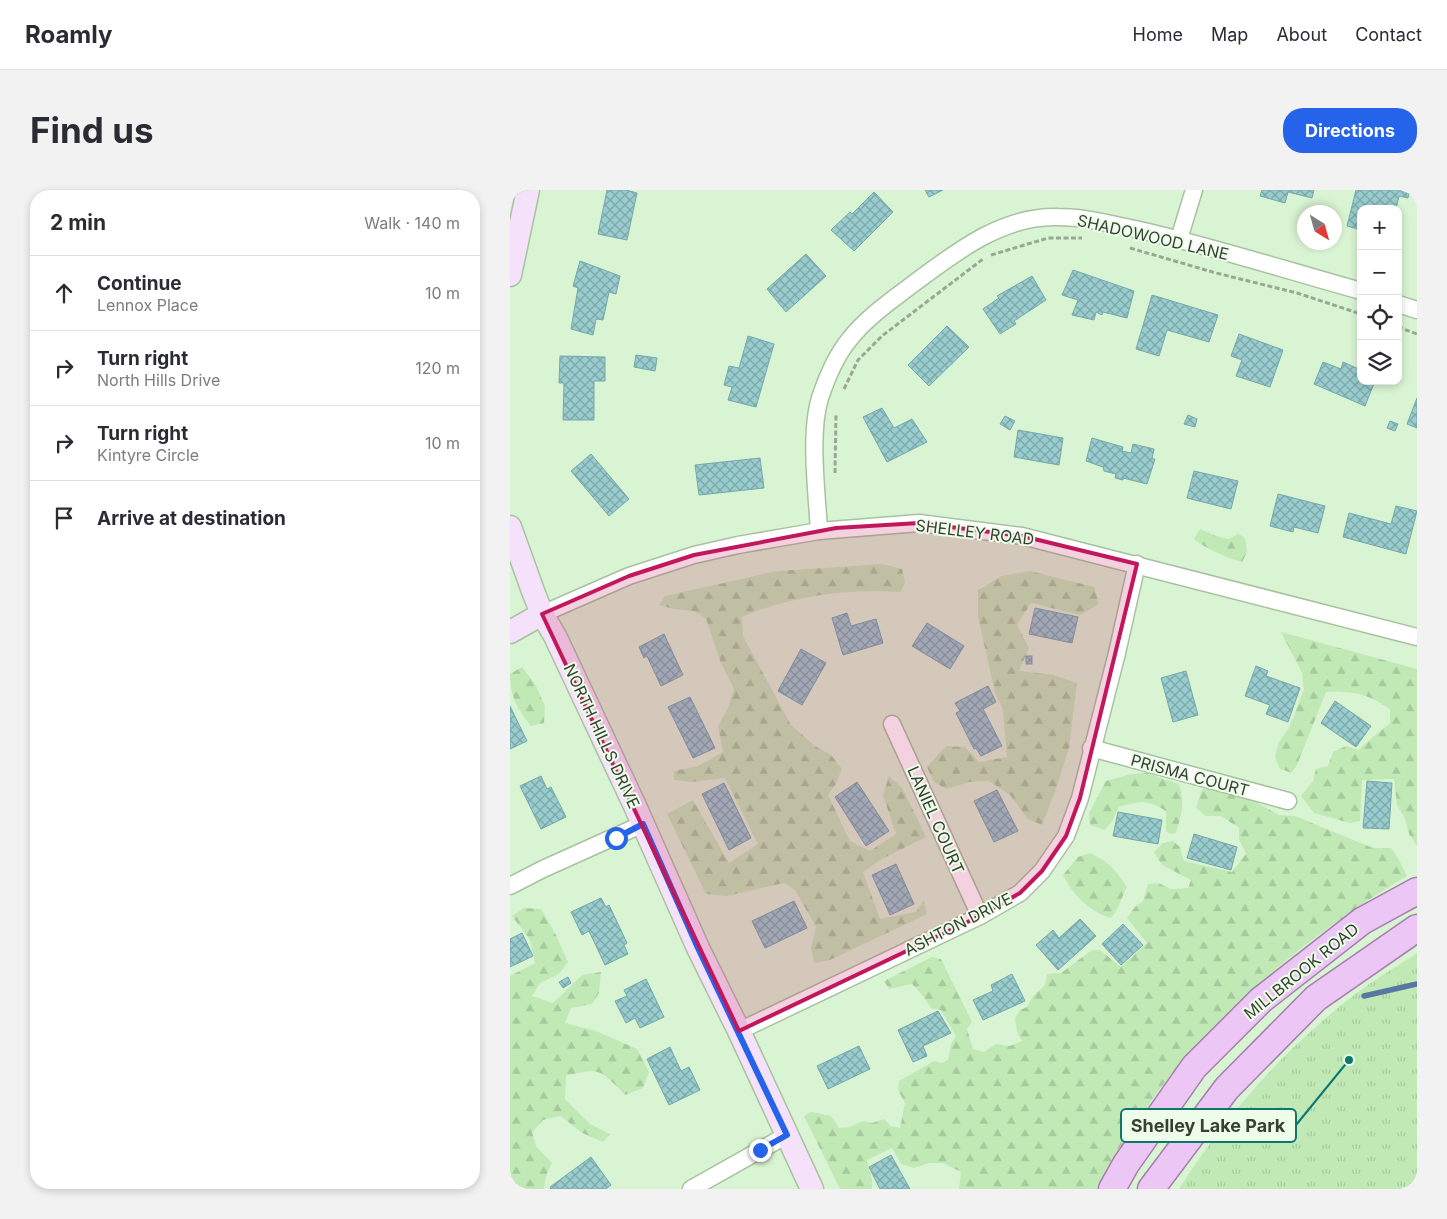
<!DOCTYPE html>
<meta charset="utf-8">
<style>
:root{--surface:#fff;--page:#f2f2f3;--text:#2b2b33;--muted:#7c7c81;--line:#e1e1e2;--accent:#2563eb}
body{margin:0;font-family:Inter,sans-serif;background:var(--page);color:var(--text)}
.controls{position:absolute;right:15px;top:15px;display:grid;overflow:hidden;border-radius:10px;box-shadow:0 2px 8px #0003}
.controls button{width:45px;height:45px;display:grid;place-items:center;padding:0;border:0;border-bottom:1px solid var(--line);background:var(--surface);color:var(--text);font:25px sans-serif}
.compass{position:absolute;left:787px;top:15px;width:45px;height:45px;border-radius:50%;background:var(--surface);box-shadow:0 2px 8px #0003;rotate:143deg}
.stop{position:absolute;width:15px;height:15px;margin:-11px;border:4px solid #2563eb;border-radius:50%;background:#fff}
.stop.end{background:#2563eb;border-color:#fff;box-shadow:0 1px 5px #0008}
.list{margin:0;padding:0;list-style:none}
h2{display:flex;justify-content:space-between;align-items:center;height:65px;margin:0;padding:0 20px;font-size:21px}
h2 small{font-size:16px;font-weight:400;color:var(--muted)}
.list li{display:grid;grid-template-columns:32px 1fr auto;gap:15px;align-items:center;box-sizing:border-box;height:75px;padding:0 20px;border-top:1px solid var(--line)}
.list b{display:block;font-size:19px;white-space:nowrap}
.list p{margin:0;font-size:16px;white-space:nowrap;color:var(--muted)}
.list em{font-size:16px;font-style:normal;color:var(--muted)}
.icon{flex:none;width:28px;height:28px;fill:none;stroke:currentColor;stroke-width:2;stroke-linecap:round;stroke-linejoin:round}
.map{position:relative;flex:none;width:907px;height:999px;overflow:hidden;border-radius:20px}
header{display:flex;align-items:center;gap:30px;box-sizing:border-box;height:70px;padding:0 25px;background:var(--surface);border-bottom:1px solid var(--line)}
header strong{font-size:24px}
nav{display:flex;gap:28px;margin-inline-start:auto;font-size:18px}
.intro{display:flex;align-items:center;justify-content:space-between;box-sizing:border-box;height:120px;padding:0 30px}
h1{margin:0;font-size:35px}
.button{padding:12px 22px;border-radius:20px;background:var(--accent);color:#fff;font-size:18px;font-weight:700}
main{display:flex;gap:30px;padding:0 30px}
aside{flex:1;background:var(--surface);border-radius:20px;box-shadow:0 2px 8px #0003}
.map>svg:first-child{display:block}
</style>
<header>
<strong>Roamly</strong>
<nav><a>Home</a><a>Map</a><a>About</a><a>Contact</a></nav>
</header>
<div class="intro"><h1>Find us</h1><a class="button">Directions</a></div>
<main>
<aside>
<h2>2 min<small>Walk · 140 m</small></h2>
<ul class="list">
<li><svg class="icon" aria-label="ahead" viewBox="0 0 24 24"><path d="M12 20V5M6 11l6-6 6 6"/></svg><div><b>Continue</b><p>Lennox Place</p></div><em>10 m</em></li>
<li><svg class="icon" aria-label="right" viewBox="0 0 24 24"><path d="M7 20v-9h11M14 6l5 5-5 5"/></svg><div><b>Turn right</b><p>North Hills Drive</p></div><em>120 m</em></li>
<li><svg class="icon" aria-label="right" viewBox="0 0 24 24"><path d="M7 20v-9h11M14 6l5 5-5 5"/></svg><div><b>Turn right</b><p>Kintyre Circle</p></div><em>10 m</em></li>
<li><svg class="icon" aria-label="arrive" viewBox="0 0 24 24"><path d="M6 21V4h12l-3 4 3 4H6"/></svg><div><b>Arrive at destination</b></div></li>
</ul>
</aside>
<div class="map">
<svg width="907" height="999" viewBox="0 0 907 999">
<defs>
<pattern id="forest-firs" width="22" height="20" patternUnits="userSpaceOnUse" patternTransform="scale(1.25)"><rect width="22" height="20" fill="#c1e9b6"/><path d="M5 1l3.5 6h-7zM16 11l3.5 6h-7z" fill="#a6c99d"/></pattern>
<pattern id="park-tufts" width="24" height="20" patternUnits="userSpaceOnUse" patternTransform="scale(1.25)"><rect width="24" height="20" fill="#c1e9b6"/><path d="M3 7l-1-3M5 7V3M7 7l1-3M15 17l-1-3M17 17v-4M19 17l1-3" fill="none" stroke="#a6c99d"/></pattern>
<pattern id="building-cross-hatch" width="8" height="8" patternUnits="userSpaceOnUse" patternTransform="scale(1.25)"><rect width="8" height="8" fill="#98ccce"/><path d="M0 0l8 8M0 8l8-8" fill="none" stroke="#7da7a8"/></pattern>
</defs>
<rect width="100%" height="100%" fill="#d9f4d2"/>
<!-- forest -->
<g fill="url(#forest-firs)">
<path d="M 690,339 L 706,346 L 719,349 L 728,344 L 735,348 L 737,362 L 732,372 C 717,368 696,359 684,349 Z"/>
<path d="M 372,374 L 392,379 L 395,392 L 391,402 C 335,399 284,405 232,427 L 233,446 L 281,535 L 305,556 L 321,565 L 332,579 L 326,594 L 318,605 L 340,651 L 360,661 L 386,644 L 373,605 L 379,586 L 393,599 L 416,647 L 372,669 L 353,682 L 370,729 L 406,722 L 414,710 L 417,724 L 320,770 L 304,773 L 301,758 L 306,737 L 285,700 L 274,693 L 217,706 L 196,704 L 157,624 L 183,610 L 219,673 L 248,654 L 215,588 L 181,592 L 164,590 L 164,581 L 188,576 L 213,562 L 208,536 L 217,520 L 224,499 L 211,473 L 196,429 L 184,421 L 164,419 L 149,415 L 155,406 L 268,381 Z"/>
<polygon points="520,381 584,397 589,414 570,425 521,413 507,435 519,458 509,481 544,485 567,493 559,558 545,602 532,635 518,629 500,605 479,591 459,592 436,599 424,592 417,577 436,556 455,557 469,572 497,567 493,520 485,502 468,427 468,400 492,386"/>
<path d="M 771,442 L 907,479 L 907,656 L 899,644 L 895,629 L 887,615 L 884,589 L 852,590 L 850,631 L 840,633 L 804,623 L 791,606 L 803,591 L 806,579 L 818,576 L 823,562 L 836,556 L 848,560 L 880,533 L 880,519 C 856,503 844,501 816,502 L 787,575 L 781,583 L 769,578 L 765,565 L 769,552 L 779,538 L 794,499 L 792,483 Z"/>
<path d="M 12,477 L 25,494 L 35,516 L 34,533 L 21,536 C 7,519 0,506 0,484 Z"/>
<path d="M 639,582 L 650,588 L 669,594 C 675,614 672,623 666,643 L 660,644 L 656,641 L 656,621 C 636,609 631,611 609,617 L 602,632 L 594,640 L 580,635 L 579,623 L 596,591 L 618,585 Z"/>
<path d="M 692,599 L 702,599 L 733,605 L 769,625 L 785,626 L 863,658 L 881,658 L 889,670 L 897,686 C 803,742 717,813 649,900 C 641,910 635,921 628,932 C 614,954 600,977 586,999 L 449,999 L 451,982 L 433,973 L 419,973 L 404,978 L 391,974 L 382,958 L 357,970 L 362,990 L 362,999 L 330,999 L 294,926 L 301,922 L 321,926 L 329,938 L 340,937 L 353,931 L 362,933 L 374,929 L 381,936 L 390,938 L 395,913 L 388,900 L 389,891 L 424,871 L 432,873 L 438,870 L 441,854 L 446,846 L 431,820 L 421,818 L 413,806 L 402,794 L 379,799 L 374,791 L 422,767 L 431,769 L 462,832 L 457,839 L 463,859 L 474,862 L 486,854 L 500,856 L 512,851 L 507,841 L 505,828 L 510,820 L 517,817 L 523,806 L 535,795 L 537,784 L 551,783 L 582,760 L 590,760 L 611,777 L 637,753 L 617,728 L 625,717 L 633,711 L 638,694 L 648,693 L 661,699 L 678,698 L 681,690 L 652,675 L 644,662 L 653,653 L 663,651 L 670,657 L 674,671 L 722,682 L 736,664 L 729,649 L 729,638 L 711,626 L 696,626 L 686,618 Z"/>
<path d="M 580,663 C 599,672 606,680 617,697 C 611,708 609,719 601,728 C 581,723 562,704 553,685 L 568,667 Z"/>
<path d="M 14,718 L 31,719 L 46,745 L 58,772 L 49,784 L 30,793 L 22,806 L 43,813 L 72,785 L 91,782 L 89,803 L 82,814 L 61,818 L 55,833 L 86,841 L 127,859 L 139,882 L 133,898 L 115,905 C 90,880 91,877 56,886 L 55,909 L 80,934 L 100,944 L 93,952 L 72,943 L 51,926 L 33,930 L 22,942 L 26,956 L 42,973 L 36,986 L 34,999 L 0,999 L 0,786 L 25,773 L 20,750 L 2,726 Z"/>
</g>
<!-- park -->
<path fill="url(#park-tufts)" d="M 907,763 L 907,999 L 669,999 C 715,927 768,866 835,812 C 857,794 883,779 907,763 Z"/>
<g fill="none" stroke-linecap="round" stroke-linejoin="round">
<!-- stream -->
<polyline stroke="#5878a1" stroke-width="5.5" points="854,806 907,794"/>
</g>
<!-- building -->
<g fill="url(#building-cross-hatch)" stroke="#75a8aa">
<polygon points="97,0 116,0 127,3 117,50 88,44"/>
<polygon points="415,0 433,0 419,7"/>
<polygon points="752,0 804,0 802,8 778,2 775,13 750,6"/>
<polygon points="846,0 900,0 898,8 889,6 886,19 851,19 851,40 837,36"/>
<polygon points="364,2 383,22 344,61 321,40 340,22 342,24"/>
<polygon points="296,64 316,86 276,122 257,99"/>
<polygon points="70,71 110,86 106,104 99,102 93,130 86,129 83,145 61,139 68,98 63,96"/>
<polygon points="563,80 624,101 617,128 593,122 592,125 586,122 584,130 562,125 568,110 552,105"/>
<polygon points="522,86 536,110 504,131 506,134 490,144 473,119 489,108 487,106"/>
<polygon points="642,105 708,125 699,152 657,140 649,166 626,159"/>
<polygon points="437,136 459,157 419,196 398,175"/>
<polygon points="729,144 773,160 760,197 726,186 732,170 721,166"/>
<polygon points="238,146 264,154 246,217 218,210 222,197 214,195 219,176 229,178"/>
<polygon points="126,165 147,168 145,181 124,177"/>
<polygon points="50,166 95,167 95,191 84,191 84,230 53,230 54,193 49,193"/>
<polygon points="813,172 831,179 833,172 851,180 851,191 865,191 855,216 804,194"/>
<polygon points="907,208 907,238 897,234"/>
<polygon points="372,218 384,238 402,229 417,252 377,272 353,227"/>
<polygon points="678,225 687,229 685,237 674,234"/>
<polygon points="495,226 505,231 500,240 490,234"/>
<polygon points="880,231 888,234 885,241 877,238"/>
<polygon points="508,240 553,248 549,275 504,267"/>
<polygon points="582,248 613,257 612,261 621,263 623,254 644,259 642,269 645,269 637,294 613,288 613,290 605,288 606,284 594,281 593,277 576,271"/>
<polygon points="81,264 119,309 99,326 61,281"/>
<polygon points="250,268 254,298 189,305 185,275"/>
<polygon points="684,281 728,291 721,319 677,308"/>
<polygon points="768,304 815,316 808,343 784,337 783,342 760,336"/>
<polygon points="886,316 907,321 896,364 833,347 839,323 881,334"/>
<polygon points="525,418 568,427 562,453 519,444"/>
<polygon points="337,423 341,436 366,429 373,453 333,465 322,428"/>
<polygon points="417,433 454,456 440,479 402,456"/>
<polygon points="154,444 173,485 151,496 137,466 134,468 129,457"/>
<polygon points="291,459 316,473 292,515 268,501"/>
<rect x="516" y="466" width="6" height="8"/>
<polygon points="746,476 758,481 756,486 790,498 778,532 756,524 760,515 735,506"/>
<polygon points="676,481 688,525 663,532 651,488"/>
<polygon points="478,496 486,512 473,519 492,556 471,566 466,558 464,559 446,523 450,521 445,513"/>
<polygon points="180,507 205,558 183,568 158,517"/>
<polygon points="825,511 861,536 846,557 811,533"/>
<polygon points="0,516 17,551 0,559"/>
<polygon points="31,586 37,599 41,597 56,627 31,639 10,596"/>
<polygon points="857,591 882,593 879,639 853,638"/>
<polygon points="347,592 379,641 356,656 325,607"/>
<polygon points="214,593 241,648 219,660 192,604"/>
<polygon points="487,600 508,641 484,652 464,611"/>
<polygon points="608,622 652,630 648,654 603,646"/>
<polygon points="684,644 727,657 721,680 677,668"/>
<polygon points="386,674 404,714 380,725 362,685"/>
<polygon points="91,708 96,717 99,715 117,753 114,755 118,764 95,775 79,741 72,745 61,722"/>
<polygon points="284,711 297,738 255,758 242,731"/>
<polygon points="570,729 586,746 548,780 526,755 543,740 549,748"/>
<polygon points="613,734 633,755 611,775 592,754"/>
<polygon points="12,743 23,766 0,777 0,749"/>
<polygon points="502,784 515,811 473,830 463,810 483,801 481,795"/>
<polygon points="58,787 61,793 53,798 49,792"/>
<polygon points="136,789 154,827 130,838 125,828 116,833 105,811 117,806 114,800"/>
<polygon points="428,821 441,843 413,856 417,866 403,872 388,840"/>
<polygon points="349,856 360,879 318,899 307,876"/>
<polygon points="160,857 171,881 179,877 190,900 159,915 137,869"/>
<polygon points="381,965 400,999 370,999 359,977"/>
<polygon points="81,967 101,995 96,999 41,999 40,997"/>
</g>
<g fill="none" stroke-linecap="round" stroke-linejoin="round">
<!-- street casing -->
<g stroke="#a8c2a1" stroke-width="19">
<g id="street">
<polyline points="669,49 684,0"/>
<polyline points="888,114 907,120"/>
<path d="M 309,341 C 307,303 299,244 310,208 C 317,187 325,167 339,150 C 355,129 378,113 399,97 C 442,65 491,25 548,27 C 577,27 605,35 634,41 C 707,58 779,81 851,101"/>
<polyline points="32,424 119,386 184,365 228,355 309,341 409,333 512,346 907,447"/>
<polyline points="382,534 470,726"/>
<polyline points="581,558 778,611"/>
<polyline points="0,696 33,679 133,634"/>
<polyline points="229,841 470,726 510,703 532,681 556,646 570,608 607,463 627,374"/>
<polyline points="181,999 277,945"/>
</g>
</g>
<!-- secondary casing -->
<g stroke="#a8c2a1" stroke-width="25">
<g id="secondary">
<polyline points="0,85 18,0"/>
<polyline points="0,337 23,401 32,424 45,446 125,616 188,758 229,841 302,999"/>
<polyline points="0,442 32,424"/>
</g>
</g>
<!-- primary casing -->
<g stroke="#a47fad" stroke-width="29">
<g id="primary">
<polyline points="602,999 616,974 684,877 751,810 852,731 907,701"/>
<polyline points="641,999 717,898 806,808 907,738"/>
</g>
</g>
<!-- path -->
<g stroke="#95aa90" stroke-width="3" stroke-dasharray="5 2.5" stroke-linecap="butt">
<polyline points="620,58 706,83 787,103 851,124"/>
<polyline points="481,65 538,48 572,48"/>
<polyline points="888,137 907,144"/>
<polyline points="334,199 348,170 372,146 473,69"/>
<polyline points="325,283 326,224"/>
</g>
<!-- street -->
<use href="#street" stroke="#fff" stroke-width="16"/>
<!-- secondary -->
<use href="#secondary" stroke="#f5e2fa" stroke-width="22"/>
<!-- primary -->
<use href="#primary" stroke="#ecc6f5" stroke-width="26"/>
</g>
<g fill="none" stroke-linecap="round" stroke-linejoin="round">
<!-- route -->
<polyline stroke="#2563eb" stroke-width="6" points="106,648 133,634 188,758 277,945 250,960"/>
</g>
<!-- marked area -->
<path fill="#c2185b" fill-opacity="0.2" stroke="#c2185b" stroke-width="4" stroke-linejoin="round" d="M 409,333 L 512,346 L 627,374 L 570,608 L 556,646 L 532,681 L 510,703 L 470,726 L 229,841 L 32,424 L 119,386 L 184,365 L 326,338 Z"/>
<g text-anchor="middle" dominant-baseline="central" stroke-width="4" stroke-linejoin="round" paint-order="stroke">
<!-- street labels -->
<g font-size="16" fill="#364133" stroke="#edfde9">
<text transform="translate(643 47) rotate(13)">SHADOWOOD LANE</text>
<text transform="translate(465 342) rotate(7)">SHELLEY ROAD</text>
<text transform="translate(92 546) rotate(65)">NORTH HILLS DRIVE</text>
<text transform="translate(680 585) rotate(15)">PRISMA COURT</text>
<text transform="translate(426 630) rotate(66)">LANIEL COURT</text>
<text transform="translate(448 734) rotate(-27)">ASHTON DRIVE</text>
<text transform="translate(791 781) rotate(-39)">MILLBROOK ROAD</text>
</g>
</g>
<!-- callouts -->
<path fill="none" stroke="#0f766e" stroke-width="2" d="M839 870L786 935"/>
<circle fill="#0f766e" stroke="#edfde9" stroke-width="2" cx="839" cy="870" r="5"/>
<rect fill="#edfde9" stroke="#0f766e" stroke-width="2" x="611" y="919" width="175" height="33" rx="5"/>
<g font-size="18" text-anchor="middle" font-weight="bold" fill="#364133">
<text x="698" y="942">Shelley Lake Park</text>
</g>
</svg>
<div class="controls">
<button>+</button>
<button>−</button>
<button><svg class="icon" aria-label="locate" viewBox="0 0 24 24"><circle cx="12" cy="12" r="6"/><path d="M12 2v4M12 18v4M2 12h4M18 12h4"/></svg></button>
<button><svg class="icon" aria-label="layers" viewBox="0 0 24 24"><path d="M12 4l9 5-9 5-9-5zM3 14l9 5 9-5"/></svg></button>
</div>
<svg class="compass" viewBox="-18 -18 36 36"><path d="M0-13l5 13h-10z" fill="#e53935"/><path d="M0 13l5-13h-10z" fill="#7c7c81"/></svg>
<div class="stop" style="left:106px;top:648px"></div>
<div class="stop end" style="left:250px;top:960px"></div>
</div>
</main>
